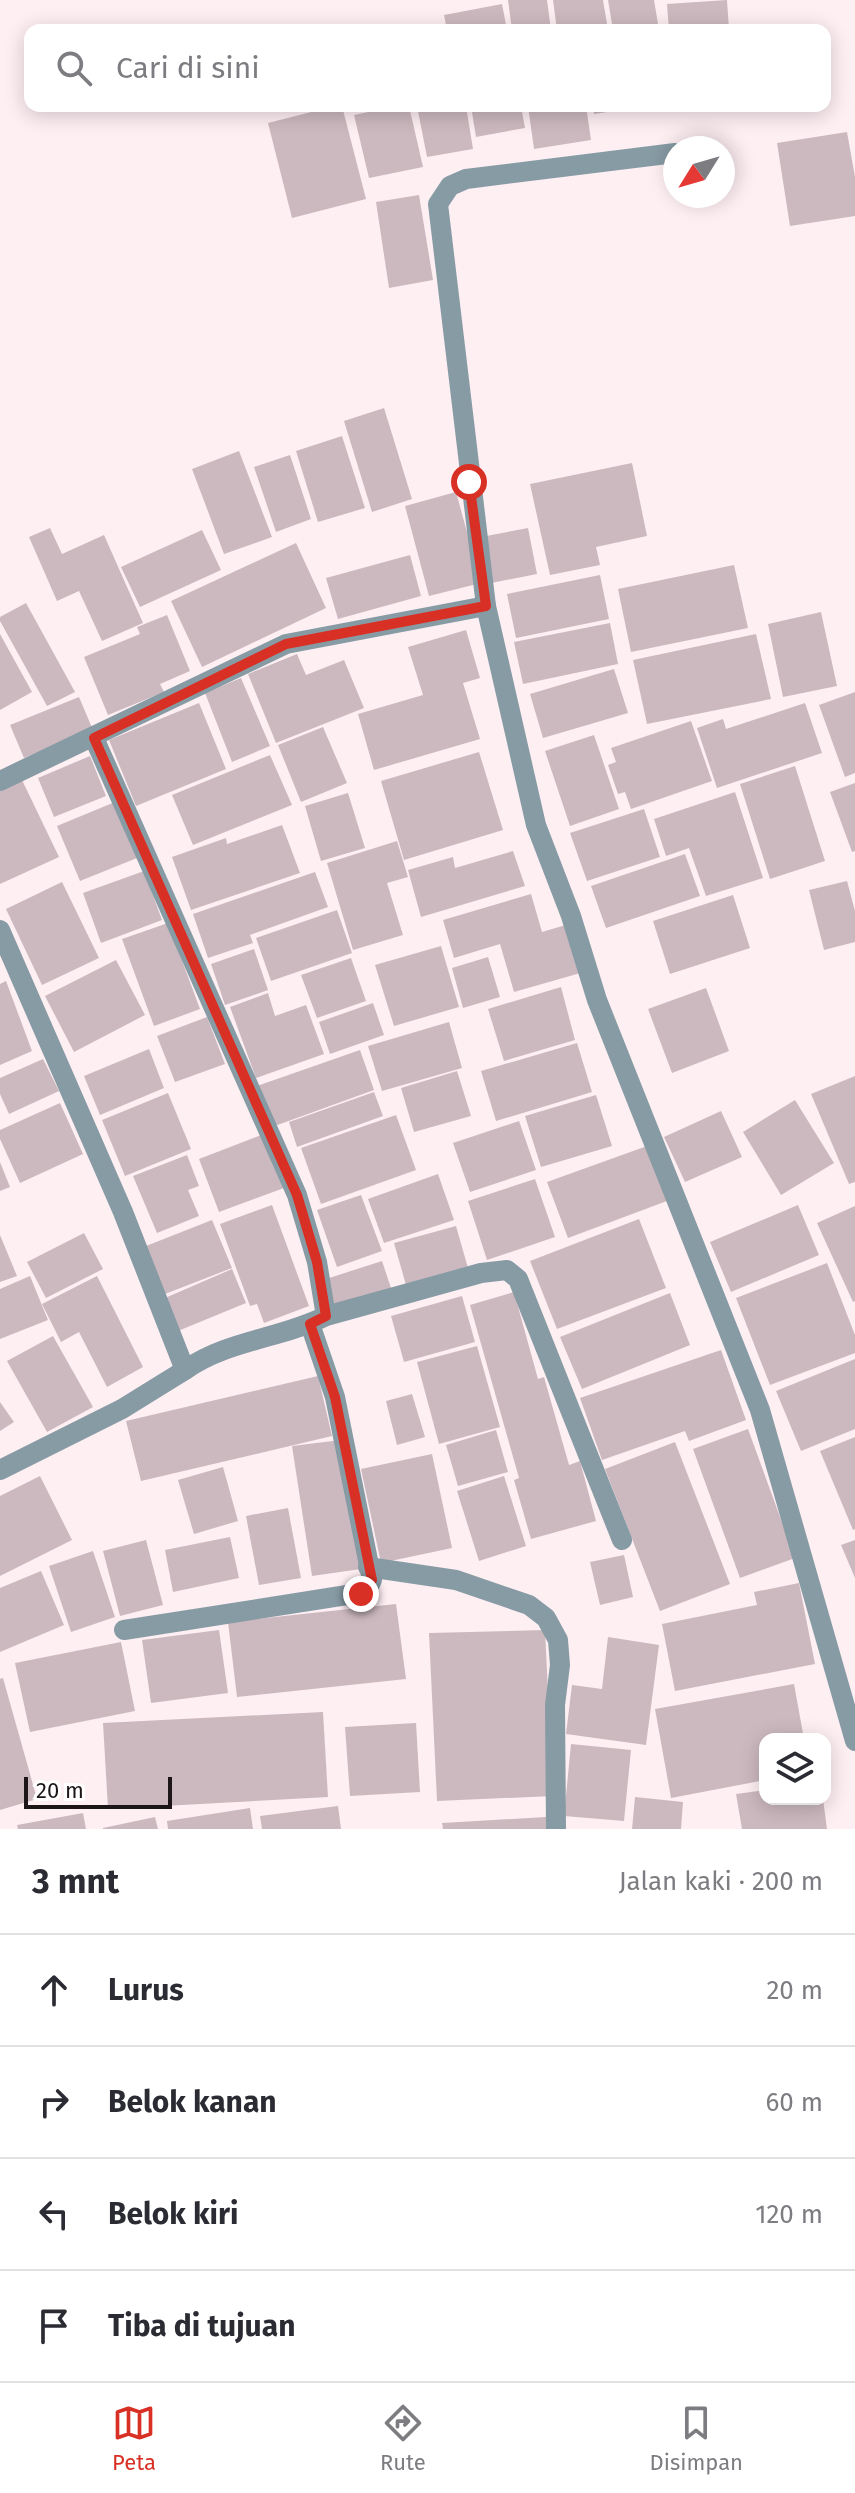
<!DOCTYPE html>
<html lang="id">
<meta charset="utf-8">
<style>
:root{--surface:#fff;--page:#f7f7f7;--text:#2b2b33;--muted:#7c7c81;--line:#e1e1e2;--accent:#d93025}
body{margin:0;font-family:"Fira Sans",sans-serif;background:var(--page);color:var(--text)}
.controls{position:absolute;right:24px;bottom:24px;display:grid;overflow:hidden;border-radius:16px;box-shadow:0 4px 20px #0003}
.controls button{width:72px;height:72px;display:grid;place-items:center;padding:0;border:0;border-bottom:2px solid var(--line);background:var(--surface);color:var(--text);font:40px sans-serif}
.compass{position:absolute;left:663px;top:136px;width:72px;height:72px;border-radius:50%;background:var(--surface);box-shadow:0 4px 20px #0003;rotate:233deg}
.scale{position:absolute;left:24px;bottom:20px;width:148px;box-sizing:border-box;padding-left:8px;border:4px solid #1d1618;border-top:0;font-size:22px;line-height:28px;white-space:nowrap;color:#1d1618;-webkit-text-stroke:6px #fff;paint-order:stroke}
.stop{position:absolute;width:24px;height:24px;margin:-18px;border:6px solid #d93025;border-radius:50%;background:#fff}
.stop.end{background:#d93025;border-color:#fff;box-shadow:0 2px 8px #0008}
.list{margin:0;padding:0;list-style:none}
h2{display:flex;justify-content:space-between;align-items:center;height:104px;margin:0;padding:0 32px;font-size:34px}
h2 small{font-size:26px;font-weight:400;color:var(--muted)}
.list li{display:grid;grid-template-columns:52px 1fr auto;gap:24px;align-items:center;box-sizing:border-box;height:112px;padding:0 32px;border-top:2px solid var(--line)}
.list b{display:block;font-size:30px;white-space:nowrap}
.list em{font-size:26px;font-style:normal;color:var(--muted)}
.icon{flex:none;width:44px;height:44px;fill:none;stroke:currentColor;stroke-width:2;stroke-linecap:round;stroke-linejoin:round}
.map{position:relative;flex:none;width:855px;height:1829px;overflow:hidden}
.search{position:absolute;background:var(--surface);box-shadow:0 4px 20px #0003;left:24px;right:24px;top:24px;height:88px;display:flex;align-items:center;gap:20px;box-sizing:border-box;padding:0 28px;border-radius:16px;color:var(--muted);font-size:30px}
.sheet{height:552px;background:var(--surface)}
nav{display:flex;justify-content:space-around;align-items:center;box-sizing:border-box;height:112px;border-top:2px solid var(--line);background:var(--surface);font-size:22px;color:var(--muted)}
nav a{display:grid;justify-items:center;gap:4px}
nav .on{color:var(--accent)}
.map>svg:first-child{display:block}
</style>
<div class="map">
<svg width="855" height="1829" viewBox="0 0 855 1829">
<rect width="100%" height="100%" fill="#feeff3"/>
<!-- building -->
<g fill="#ccb9bf">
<polygon points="508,0 547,0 551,30 512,30"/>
<polygon points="553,0 603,0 608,30 557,30"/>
<polygon points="608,0 654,0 659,30 613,30"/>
<polygon points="727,0 729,30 669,30 667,4"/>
<polygon points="502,4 507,30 447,30 444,15"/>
<polygon points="335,106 342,106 366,199 292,218 268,123"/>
<polygon points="397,106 409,106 423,167 369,178 354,115"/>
<polygon points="417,106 466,106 473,149 427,157"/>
<polygon points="471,106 521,106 525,128 476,137"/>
<polygon points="528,106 586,106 591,140 534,149"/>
<polygon points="593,106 619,106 620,110 594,114"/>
<polygon points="847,132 855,177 855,216 790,226 777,143"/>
<polygon points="419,195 433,280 389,288 376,202"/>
<polygon points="384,408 412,499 372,512 344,421"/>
<polygon points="342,436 365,508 318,522 296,451"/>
<polygon points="239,451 272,537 224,554 192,469"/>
<polygon points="290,455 311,519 276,532 254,467"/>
<polygon points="632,463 647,536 596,547 600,565 550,575 530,484"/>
<polygon points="456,492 481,583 429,596 405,506"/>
<polygon points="50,528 62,554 104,535 143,623 102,641 79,591 57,601 29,537"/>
<polygon points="528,528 537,574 491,583 481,537"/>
<polygon points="202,530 221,570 140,607 121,567"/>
<polygon points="296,543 326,608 202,667 171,601"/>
<polygon points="410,555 421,596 338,619 326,578"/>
<polygon points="734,565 748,628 631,652 618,589"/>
<polygon points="600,575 609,619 516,638 507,594"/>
<polygon points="26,603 75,692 47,706 0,621 0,617"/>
<polygon points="821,612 837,686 783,697 768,624"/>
<polygon points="167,615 190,671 160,684 164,692 108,715 84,657 140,634 137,627"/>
<polygon points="610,623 618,664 523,684 514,642"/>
<polygon points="466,630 480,678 463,683 480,739 374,770 358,714 423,695 408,647"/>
<polygon points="0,634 32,692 0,710"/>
<polygon points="756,634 771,699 647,724 633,660"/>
<polygon points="297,654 306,675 344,660 364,708 276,743 248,674"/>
<polygon points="614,669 628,713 543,738 530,694"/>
<polygon points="241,678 270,746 232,762 205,693"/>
<polygon points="855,692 855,773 845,777 819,705"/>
<polygon points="79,697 93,730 24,758 10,725"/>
<polygon points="199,703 226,769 136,806 109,740"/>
<polygon points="805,703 822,753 717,788 697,728 723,719 726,729"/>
<polygon points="691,721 712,781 631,809 625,792 618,794 608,765 616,762 611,748"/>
<polygon points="323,727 347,783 301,802 278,745"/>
<polygon points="594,735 619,809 570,826 545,751"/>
<polygon points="479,752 503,830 404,860 381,781"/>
<polygon points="270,755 292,805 193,845 172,795"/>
<polygon points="90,756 106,796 54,817 38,778"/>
<polygon points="795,766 825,861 770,879 740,784"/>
<polygon points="22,780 59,857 0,884 0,791"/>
<polygon points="855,783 855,851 852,852 830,792"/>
<polygon points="735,792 763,878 706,896 689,848 666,856 654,819"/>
<polygon points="348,793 365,848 321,861 305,806"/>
<polygon points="115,802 137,858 80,881 57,826"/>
<polygon points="644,809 660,857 587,881 570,833"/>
<polygon points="282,825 300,873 191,910 172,857 226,838 227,844"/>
<polygon points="397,841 408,877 387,883 403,935 353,950 327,863"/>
<polygon points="513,851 525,886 421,917 408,870 453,857 455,868"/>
<polygon points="685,854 700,896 606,928 591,886"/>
<polygon points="144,871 162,920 101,943 83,893"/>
<polygon points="315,872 328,907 250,935 253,943 208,958 193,914"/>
<polygon points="847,881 855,911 855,942 824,950 809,890"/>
<polygon points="62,882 99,958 42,985 6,909"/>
<polygon points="531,894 542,932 569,924 584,972 514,992 500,944 454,958 443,920"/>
<polygon points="733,895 750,948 670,974 653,921"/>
<polygon points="337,910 352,953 271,981 256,938"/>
<polygon points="168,923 200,1009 154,1026 122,939"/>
<polygon points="441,946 459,1007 394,1026 375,965"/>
<polygon points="254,949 268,990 225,1005 211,964"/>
<polygon points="488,957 500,997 463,1008 452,968"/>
<polygon points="351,958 366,1001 317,1018 301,975"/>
<polygon points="116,960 145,1015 74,1052 45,996"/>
<polygon points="6,981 32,1051 0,1065 0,984"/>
<polygon points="561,987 575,1040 504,1061 488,1009"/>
<polygon points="706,988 729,1051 672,1073 648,1009"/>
<polygon points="268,993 275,1016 306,1005 324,1054 256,1078 230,1007"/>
<polygon points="373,1003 384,1035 330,1054 319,1022"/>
<polygon points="207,1017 225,1064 175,1082 157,1036"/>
<polygon points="449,1022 462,1068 382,1091 368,1046"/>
<polygon points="577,1043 592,1092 496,1121 481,1071"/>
<polygon points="149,1049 164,1088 100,1115 84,1076"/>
<polygon points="360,1050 374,1090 272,1127 257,1086"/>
<polygon points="43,1059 59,1091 9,1114 0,1094 0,1078"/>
<polygon points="457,1071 471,1116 414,1132 401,1088"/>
<polygon points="855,1076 855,1182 849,1184 811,1094"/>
<polygon points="374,1092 383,1116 297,1147 289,1122"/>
<polygon points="168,1093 191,1149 125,1176 102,1120"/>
<polygon points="596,1095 612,1146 541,1167 525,1116"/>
<polygon points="795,1100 834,1163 781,1195 743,1132"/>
<polygon points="60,1103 83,1154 20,1183 0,1139 0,1130"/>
<polygon points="721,1111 742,1157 685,1182 664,1137"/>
<polygon points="396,1115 416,1170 321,1204 301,1148"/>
<polygon points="519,1121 536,1170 470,1192 453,1143"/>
<polygon points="264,1134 284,1188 219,1212 199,1159"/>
<polygon points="647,1146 667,1201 568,1238 547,1182"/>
<polygon points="187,1155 199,1186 188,1190 199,1216 157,1233 133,1176"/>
<polygon points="0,1162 10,1187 0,1191"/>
<polygon points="438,1174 454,1220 384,1243 368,1199"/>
<polygon points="535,1179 555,1237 487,1260 468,1201"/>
<polygon points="361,1195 382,1251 337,1267 317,1210"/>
<polygon points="272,1205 309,1306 264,1323 257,1304 250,1306 220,1224"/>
<polygon points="798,1205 819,1255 731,1292 710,1242"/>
<polygon points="855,1206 855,1301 853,1302 817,1223"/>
<polygon points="639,1219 666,1288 557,1329 530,1261"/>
<polygon points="212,1220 232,1268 165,1294 146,1246"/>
<polygon points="456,1226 468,1268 406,1285 394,1243"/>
<polygon points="84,1233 103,1269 46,1298 27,1262"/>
<polygon points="0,1235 17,1276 0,1282"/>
<polygon points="382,1261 391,1288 335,1306 326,1279"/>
<polygon points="827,1263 855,1335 855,1353 770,1385 736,1298"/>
<polygon points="232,1269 246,1303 178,1331 165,1298"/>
<polygon points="30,1276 48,1320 0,1339 0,1289"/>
<polygon points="97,1276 143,1367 107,1387 79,1332 61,1342 42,1304"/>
<polygon points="514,1292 538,1379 544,1377 569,1465 580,1461 596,1521 531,1539 514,1480 519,1478 470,1305"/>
<polygon points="670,1293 690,1345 582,1389 560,1337"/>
<polygon points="462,1296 475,1342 404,1362 391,1316"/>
<polygon points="53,1336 93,1407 47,1432 7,1361"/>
<polygon points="477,1346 500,1427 439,1444 417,1362"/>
<polygon points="721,1350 746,1420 689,1441 685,1431 602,1460 580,1398"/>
<polygon points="855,1359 855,1429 801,1451 776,1391"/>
<polygon points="318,1376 332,1436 141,1481 126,1421"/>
<polygon points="412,1394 425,1437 397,1445 386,1401"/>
<polygon points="0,1402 14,1422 0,1431"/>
<polygon points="748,1429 795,1558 740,1578 693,1449"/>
<polygon points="496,1430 508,1472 458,1486 446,1445"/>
<polygon points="855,1437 855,1529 853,1530 820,1451"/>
<polygon points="341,1440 361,1569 312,1576 292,1446"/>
<polygon points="675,1442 730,1584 660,1611 605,1469"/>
<polygon points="432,1454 452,1548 381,1563 361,1469"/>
<polygon points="223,1467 238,1521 194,1534 178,1480"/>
<polygon points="40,1476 72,1540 0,1576 0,1496"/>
<polygon points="504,1476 526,1546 479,1561 457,1491"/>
<polygon points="288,1508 301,1578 259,1585 246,1516"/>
<polygon points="230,1537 239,1578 173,1592 165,1550"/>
<polygon points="146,1540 163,1605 120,1616 103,1551"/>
<polygon points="855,1540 855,1578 841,1545"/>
<polygon points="93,1551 115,1617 71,1632 49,1566"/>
<polygon points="624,1555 633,1597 600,1605 590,1562"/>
<polygon points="41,1571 64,1625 0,1652 0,1588"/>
<polygon points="799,1583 815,1664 675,1691 662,1624 757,1605 754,1592"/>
<polygon points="396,1604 406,1679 237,1697 228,1622"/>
<polygon points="219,1630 228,1693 151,1703 142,1640"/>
<polygon points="545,1630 553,1796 437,1801 429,1633"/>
<polygon points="608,1637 659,1645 646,1745 566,1734 572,1685 602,1689"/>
<polygon points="121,1642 135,1711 30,1732 15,1663"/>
<polygon points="3,1678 37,1799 0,1810 0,1679"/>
<polygon points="794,1684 804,1739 765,1739 765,1780 671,1798 655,1709"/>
<polygon points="323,1712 328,1797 108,1809 103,1723"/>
<polygon points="416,1723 420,1792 350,1796 345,1727"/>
<polygon points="571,1744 631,1750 624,1821 564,1816"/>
<polygon points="765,1790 765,1799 823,1799 827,1829 742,1829 736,1794"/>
<polygon points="635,1797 683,1802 681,1829 632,1829"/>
<polygon points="338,1806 341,1829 262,1829 260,1816"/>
<polygon points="250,1808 253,1829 168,1829 167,1821"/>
<polygon points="83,1813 86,1829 18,1829 17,1825"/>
<polygon points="155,1817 158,1829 103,1829 103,1828"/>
<polygon points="546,1817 547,1829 443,1829 442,1823"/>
</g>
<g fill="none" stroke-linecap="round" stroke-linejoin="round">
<!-- minor -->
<g stroke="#879ba5" stroke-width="20">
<polyline points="675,153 466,179 450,186 438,204 486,606 536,825 571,916 597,1000 760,1410 855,1741"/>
<polyline points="94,738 297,1195 317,1262 326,1316"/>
<polyline points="0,781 286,644 486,606"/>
<path d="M 0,930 L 123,1212 L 185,1370 C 228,1340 280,1339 326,1316 L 481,1273 L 507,1270 L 518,1279 L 622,1540"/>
<polyline points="0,1470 122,1409 185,1370"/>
<polyline points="368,1567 456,1580 529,1605 546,1618 558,1640 560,1665 555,1705 556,1829"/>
<polyline points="124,1630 366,1592 372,1580 335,1397 310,1324"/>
</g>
</g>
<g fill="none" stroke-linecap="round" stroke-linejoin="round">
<!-- route -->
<polyline stroke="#d93025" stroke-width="10" points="361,1594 372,1580 335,1397 310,1324 326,1316 317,1262 297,1195 94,738 286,644 486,606 469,482"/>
</g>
</svg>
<div class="controls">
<button><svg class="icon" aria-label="layers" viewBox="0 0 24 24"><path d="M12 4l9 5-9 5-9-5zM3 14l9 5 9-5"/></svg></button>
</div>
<svg class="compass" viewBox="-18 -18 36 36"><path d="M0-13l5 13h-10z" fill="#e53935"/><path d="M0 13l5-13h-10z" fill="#7c7c81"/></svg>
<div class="scale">20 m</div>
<div class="stop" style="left:469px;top:482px"></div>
<div class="stop end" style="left:361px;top:1594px"></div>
<div class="search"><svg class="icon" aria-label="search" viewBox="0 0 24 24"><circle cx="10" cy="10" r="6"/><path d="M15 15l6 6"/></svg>Cari di sini</div>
</div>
<section class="sheet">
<h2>3 mnt<small>Jalan kaki · 200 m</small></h2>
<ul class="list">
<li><svg class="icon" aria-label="ahead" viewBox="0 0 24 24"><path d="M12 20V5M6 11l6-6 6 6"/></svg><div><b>Lurus</b></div><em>20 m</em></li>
<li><svg class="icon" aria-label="right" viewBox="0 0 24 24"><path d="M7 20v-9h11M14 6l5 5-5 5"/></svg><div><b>Belok kanan</b></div><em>60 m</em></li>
<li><svg class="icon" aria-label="left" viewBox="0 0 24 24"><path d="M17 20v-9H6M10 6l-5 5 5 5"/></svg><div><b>Belok kiri</b></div><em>120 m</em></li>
<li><svg class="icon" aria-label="arrive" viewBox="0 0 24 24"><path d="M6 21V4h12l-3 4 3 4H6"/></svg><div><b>Tiba di tujuan</b></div></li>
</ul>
</section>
<nav>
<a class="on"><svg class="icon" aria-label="map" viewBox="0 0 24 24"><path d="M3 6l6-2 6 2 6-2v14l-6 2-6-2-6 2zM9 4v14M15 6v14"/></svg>Peta</a>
<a><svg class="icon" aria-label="directions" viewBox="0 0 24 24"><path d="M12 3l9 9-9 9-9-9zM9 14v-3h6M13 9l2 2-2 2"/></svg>Rute</a>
<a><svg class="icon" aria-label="saved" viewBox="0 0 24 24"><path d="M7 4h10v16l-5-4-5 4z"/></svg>Disimpan</a>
</nav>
